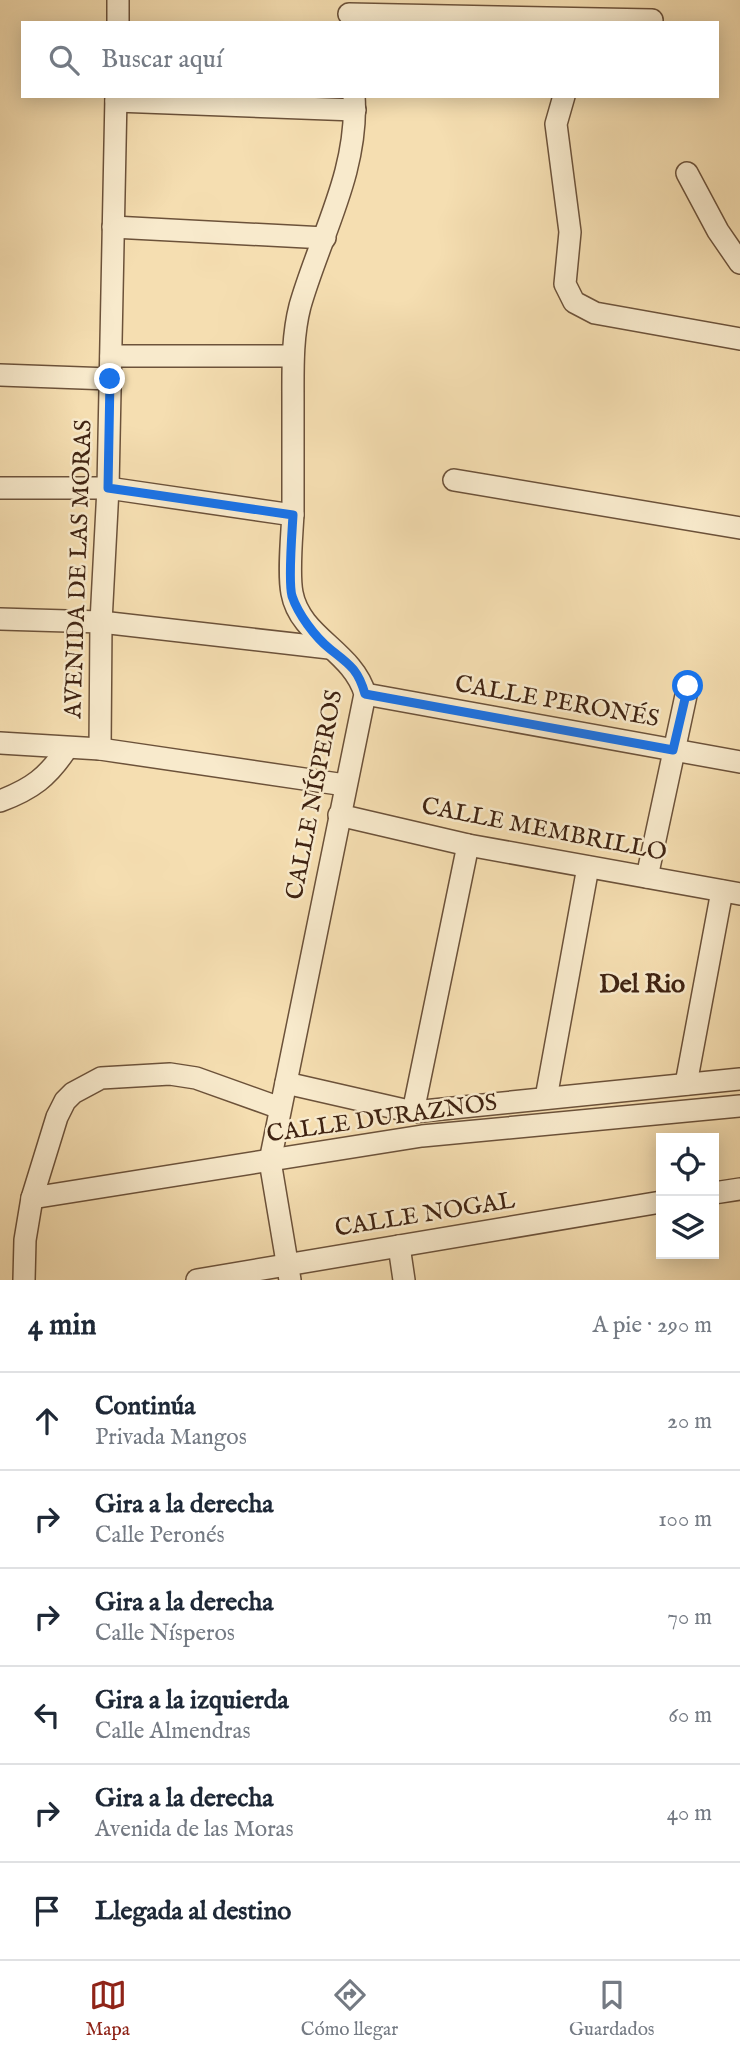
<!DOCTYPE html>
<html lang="es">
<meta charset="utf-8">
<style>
:root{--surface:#fff;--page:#f2f2f3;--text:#1f2937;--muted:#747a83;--line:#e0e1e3;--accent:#8f2418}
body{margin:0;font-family:"IM FELL English",serif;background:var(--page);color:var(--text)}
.controls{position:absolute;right:21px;bottom:21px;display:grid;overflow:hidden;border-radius:0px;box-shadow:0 4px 18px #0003}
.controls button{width:63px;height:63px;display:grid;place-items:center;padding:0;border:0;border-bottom:2px solid var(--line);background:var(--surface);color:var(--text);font:35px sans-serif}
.stop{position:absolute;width:21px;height:21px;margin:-16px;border:5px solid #1a73e8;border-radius:50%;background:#fff}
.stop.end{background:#1a73e8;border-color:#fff;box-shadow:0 2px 7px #0008}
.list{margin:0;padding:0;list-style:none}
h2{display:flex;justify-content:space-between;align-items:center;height:91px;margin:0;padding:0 28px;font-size:30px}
h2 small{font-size:23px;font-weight:400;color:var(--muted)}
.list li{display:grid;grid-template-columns:46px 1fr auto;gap:21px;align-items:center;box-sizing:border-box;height:98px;padding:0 28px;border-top:2px solid var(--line)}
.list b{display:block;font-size:26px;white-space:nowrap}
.list p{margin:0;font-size:23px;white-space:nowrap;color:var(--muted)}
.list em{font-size:23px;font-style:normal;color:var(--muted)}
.icon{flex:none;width:38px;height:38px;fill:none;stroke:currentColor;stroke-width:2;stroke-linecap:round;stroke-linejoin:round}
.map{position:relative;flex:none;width:740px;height:1280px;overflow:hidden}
.search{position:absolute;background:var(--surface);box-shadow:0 4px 18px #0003;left:21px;right:21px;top:21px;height:77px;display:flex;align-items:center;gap:18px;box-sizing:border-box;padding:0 24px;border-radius:0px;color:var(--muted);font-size:26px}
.sheet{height:679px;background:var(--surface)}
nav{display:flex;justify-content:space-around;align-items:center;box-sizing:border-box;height:98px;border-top:2px solid var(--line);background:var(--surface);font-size:19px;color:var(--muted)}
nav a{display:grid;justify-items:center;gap:4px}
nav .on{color:var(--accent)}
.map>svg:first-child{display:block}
</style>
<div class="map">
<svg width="740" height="1280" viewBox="0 0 740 1280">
<rect width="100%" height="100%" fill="#f5deb1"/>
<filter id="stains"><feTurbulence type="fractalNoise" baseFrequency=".00286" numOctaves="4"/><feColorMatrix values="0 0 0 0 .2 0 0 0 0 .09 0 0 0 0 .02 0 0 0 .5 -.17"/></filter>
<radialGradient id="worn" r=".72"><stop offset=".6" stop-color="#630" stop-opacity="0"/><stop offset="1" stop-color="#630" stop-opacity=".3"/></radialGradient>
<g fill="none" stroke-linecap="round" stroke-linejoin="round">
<!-- street casing -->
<g stroke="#6c523a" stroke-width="24">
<g id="street">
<polyline points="349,14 652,20"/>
<polyline points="118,23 118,0"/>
<polyline points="564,96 556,124 570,232 565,284 574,302 595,313 740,339"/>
<polyline points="116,101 355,110"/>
<polyline points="687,173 718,231 740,263"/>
<polyline points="113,227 325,238"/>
<polyline points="111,356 293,356"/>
<polyline points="0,375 110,379"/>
<polyline points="454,480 740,528"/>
<polyline points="0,488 108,488 293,515"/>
<polyline points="0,619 101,622 329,648"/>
<polyline points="365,694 740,762"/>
<polyline points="0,743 100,749 345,785"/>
<polyline points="100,749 101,622 108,488 116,96"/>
<path d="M 0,801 C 32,789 48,777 67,748"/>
<polyline points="339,815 468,845 740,894"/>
<polyline points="647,877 688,686"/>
<polyline points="286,1083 413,1112 740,1079"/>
<polyline points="686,1084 722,891"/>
<polyline points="546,1098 588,867"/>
<polyline points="413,1112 468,845"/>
<polyline points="714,1193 740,1189"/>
<polyline points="32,1198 422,1136 740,1106"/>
<polyline points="399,1246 404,1280"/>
<polyline points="24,1280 25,1240 32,1198 57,1117 65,1101 73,1093 101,1078 170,1074 196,1078 280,1108"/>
<polyline points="197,1280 661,1202"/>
<path d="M 290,1280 L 270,1161 L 365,694 C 353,651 300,637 292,593 C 288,573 292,535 293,513 C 293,476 293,439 293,401 C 293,370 292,337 300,306 C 320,236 359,171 354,96"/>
</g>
</g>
<!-- street -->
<use href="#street" stroke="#f8eacc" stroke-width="21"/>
</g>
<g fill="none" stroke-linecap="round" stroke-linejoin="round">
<!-- route -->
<path stroke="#1a73e8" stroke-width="9" d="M 110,379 L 108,488 L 293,515 C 292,533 288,582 292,596 C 298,614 315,637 330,649 C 349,664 358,669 365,694 L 673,750 L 688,686"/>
</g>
<g text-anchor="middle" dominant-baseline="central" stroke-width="5" stroke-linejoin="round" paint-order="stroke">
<!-- street labels -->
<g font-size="24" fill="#3f2312" stroke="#f8eacc">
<text transform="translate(79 569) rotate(-88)">AVENIDA DE LAS MORAS</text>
<text transform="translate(557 702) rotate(10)">CALLE PERONÉS</text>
<text transform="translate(315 795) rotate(-79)">CALLE NÍSPEROS</text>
<text transform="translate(544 830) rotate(11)">CALLE MEMBRILLO</text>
<text transform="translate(382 1119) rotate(-8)">CALLE DURAZNOS</text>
<text transform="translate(425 1215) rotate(-9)">CALLE NOGAL</text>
</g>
<!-- neighbourhood labels -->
<g font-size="26" font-weight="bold" fill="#3f2312" stroke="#f8eacc">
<text x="642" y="984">Del Rio</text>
</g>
</g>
<rect width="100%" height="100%" filter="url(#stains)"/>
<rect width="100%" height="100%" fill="url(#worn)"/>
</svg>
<div class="controls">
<button><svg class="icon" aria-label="locate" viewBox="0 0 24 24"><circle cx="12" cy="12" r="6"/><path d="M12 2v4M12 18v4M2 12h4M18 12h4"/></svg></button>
<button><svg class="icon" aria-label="layers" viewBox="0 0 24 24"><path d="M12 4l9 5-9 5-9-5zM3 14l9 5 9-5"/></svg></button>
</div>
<div class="stop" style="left:688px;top:686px"></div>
<div class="stop end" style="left:110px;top:379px"></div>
<div class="search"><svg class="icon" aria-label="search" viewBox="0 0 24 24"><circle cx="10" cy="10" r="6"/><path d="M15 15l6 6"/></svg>Buscar aquí</div>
</div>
<section class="sheet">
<h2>4 min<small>A pie · 290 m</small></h2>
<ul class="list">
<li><svg class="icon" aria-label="ahead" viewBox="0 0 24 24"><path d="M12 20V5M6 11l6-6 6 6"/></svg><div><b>Continúa</b><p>Privada Mangos</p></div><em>20 m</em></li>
<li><svg class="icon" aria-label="right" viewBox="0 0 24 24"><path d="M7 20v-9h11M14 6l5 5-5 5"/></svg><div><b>Gira a la derecha</b><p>Calle Peronés</p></div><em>100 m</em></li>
<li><svg class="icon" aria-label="right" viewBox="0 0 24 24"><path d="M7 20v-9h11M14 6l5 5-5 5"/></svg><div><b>Gira a la derecha</b><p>Calle Nísperos</p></div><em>70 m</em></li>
<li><svg class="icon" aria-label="left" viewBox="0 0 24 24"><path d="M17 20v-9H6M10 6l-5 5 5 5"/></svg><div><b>Gira a la izquierda</b><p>Calle Almendras</p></div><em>60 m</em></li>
<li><svg class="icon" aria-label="right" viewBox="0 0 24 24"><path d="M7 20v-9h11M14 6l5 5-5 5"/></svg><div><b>Gira a la derecha</b><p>Avenida de las Moras</p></div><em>40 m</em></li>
<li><svg class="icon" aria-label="arrive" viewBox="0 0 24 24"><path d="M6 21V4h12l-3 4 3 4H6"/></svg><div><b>Llegada al destino</b></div></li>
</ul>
</section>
<nav>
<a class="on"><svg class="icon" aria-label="map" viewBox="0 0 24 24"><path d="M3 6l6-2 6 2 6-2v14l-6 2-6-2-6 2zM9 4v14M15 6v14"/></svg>Mapa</a>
<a><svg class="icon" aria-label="directions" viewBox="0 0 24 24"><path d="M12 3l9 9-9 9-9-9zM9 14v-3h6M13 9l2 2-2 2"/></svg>Cómo llegar</a>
<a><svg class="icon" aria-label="saved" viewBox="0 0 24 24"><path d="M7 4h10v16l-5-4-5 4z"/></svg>Guardados</a>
</nav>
